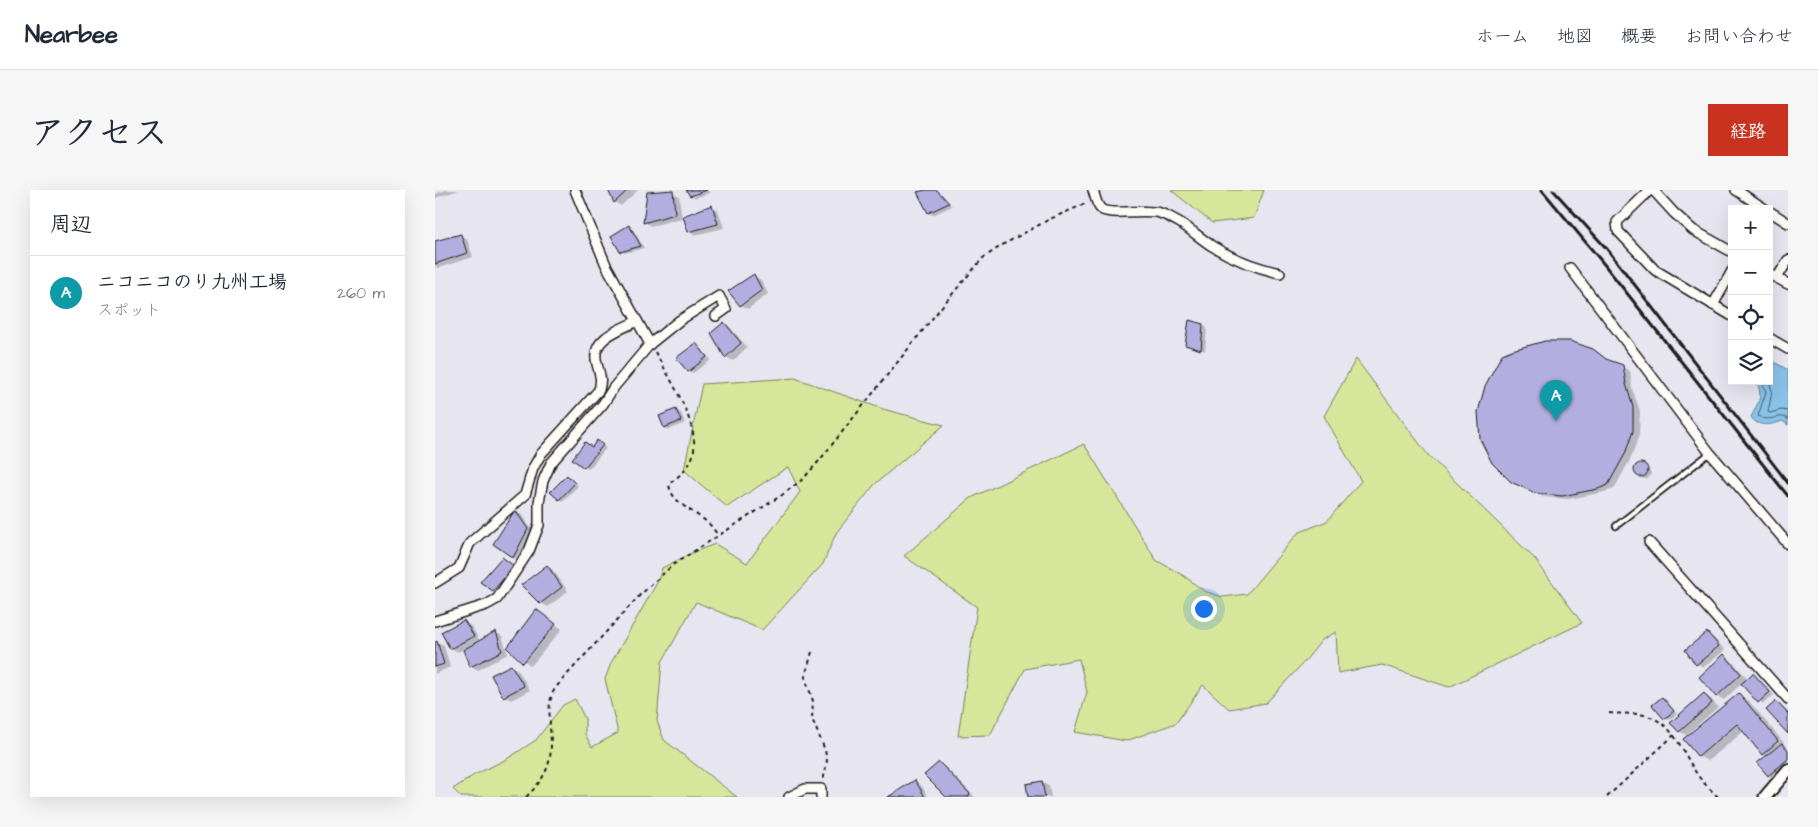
<!DOCTYPE html>
<html lang="ja">
<meta charset="utf-8">
<style>
:root{--surface:#fff;--page:#f6f6f7;--text:#1f2937;--muted:#747a83;--line:#e0e1e3;--accent:#c8321e}
body{margin:0;font-family:"Architects Daughter","Klee One",sans-serif;background:var(--page);color:var(--text)}
.controls{position:absolute;right:15px;top:15px;display:grid;overflow:hidden;border-radius:0px;box-shadow:0 5px 20px #0002}
.controls button{width:45px;height:45px;display:grid;place-items:center;padding:0;border:0;border-bottom:1px solid var(--line);background:var(--surface);color:var(--text);font:25px sans-serif}
.you{position:absolute;left:768px;top:418px;width:18px;height:18px;margin:-12px;border:4px solid #fff;border-radius:50%;background:#1a73e8;box-shadow:0 0 0 8px #1a73e833}
.badge{display:grid;place-items:center;width:32px;height:32px;border-radius:50%;background:var(--accent);color:#fff;font-size:16px;font-weight:700}
.pin{position:absolute;translate:-50% -41px;filter:drop-shadow(0 1px 2px #0008)}
.pin::after{content:'';position:absolute;top:26px;width:18px;height:15px;background:inherit;clip-path:polygon(0 0,100% 0,50% 100%)}
.list{margin:0;padding:0;list-style:none}
h2{display:flex;justify-content:space-between;align-items:center;height:65px;margin:0;padding:0 20px;font-size:21px}
h2 small{font-size:16px;font-weight:400;color:var(--muted)}
.list li{display:grid;grid-template-columns:32px 1fr auto;gap:15px;align-items:center;box-sizing:border-box;height:75px;padding:0 20px;border-top:1px solid var(--line)}
.list b{display:block;font-size:19px;white-space:nowrap}
.list p{margin:0;font-size:16px;white-space:nowrap;color:var(--muted)}
.list em{font-size:16px;font-style:normal;color:var(--muted)}
.icon{flex:none;width:28px;height:28px;fill:none;stroke:currentColor;stroke-width:2;stroke-linecap:round;stroke-linejoin:round}
.map{position:relative;flex:none;width:1353px;height:607px;overflow:hidden;border-radius:0px}
header{display:flex;align-items:center;gap:30px;box-sizing:border-box;height:70px;padding:0 25px;background:var(--surface);border-bottom:1px solid var(--line)}
header strong{font-size:24px}
nav{display:flex;gap:28px;margin-inline-start:auto;font-size:18px}
.intro{display:flex;align-items:center;justify-content:space-between;box-sizing:border-box;height:120px;padding:0 30px}
h1{margin:0;font-size:35px}
.button{padding:12px 22px;border-radius:0px;background:var(--accent);color:#fff;font-size:18px;font-weight:700}
main{display:flex;gap:30px;padding:0 30px}
aside{flex:1;background:var(--surface);border-radius:0px;box-shadow:0 5px 20px #0002}
.map>svg:first-child{display:block}
</style>
<header>
<strong>Nearbee</strong>
<nav><a>ホーム</a><a>地図</a><a>概要</a><a>お問い合わせ</a></nav>
</header>
<div class="intro"><h1>アクセス</h1><a class="button">経路</a></div>
<main>
<aside>
<h2>周辺<small></small></h2>
<ul class="list">
<li><span class="badge" style="background:#0f9aa8">A</span><div><b>ニコニコのり九州工場</b><p>スポット</p></div><em>260 m</em></li>
</ul>
</aside>
<div class="map">
<svg width="1353" height="607" viewBox="0 0 1353 607">
<rect width="100%" height="100%" fill="#e7e5f0"/>
<filter id="ink" filterUnits="userSpaceOnUse"><feTurbulence type="fractalNoise" baseFrequency=".02" numOctaves="2"/><feDisplacementMap in="SourceGraphic" scale="10" xChannelSelector="R" yChannelSelector="G"/><feConvolveMatrix kernelMatrix="1 2 1 2 8 2 1 2 1" color-interpolation-filters="sRGB"/></filter>
<g filter="url(#ink)">
<!-- green -->
<g fill="#d6e69a" stroke="#79815b">
<polygon points="736,0 829,0 819,28 777,33"/>
<polygon points="921,169 993,265 1100,369 1147,433 1014,497 947,475 903,483 901,442 887,450 870,471 831,513 794,519 768,495 741,533 691,551 640,542 652,502 644,469 590,479 555,545 523,546 542,417 469,366 536,308 649,254 721,370 749,386 769,401 788,407 812,404 863,343 892,331 926,291 889,226"/>
<polygon points="360,188 448,219 509,235 440,294 401,343 388,374 327,440 261,412 227,472 222,531 229,550 302,607 26,607 18,599 39,585 72,569 101,550 128,515 140,509 150,529 150,544 157,557 183,543 170,489 176,473 223,391 227,378 259,362 280,354 312,373 365,302 353,277 292,317 249,280 267,194"/>
</g>
<!-- water -->
<path fill="#88c2e7" stroke="#5d8096" d="M 1334,169 L 1353,180 L 1353,235 L 1347,231 C 1337,235 1323,238 1316,227 C 1323,213 1329,206 1321,191 L 1334,191 Z"/>
<!-- shadow -->
<g fill="#0003">
<polygon points="11,0 24,0 0,8 0,4"/>
<polygon points="174,0 203,0 186,16 180,12"/>
<polygon points="252,0 272,0 275,3 260,8 256,5"/>
<polygon points="495,0 504,2 517,16 498,25 494,23"/>
<polygon points="237,2 244,6 247,28 216,36 209,32"/>
<polygon points="277,16 283,20 289,38 260,45 254,41"/>
<polygon points="194,36 198,39 209,58 190,63 186,61"/>
<polygon points="26,46 32,49 38,67 3,78 0,76 0,52"/>
<polygon points="319,86 326,90 333,104 313,119 306,115 295,101"/>
<polygon points="289,133 295,137 312,157 298,171 291,167"/>
<polygon points="768,135 772,138 770,161 751,154"/>
<polygon points="261,154 265,157 276,170 258,183 254,181"/>
<polygon points="1173,171 1195,181 1197,198 1205,221 1204,245 1196,268 1179,299 1170,302 1134,309 1108,307 1084,295"/>
<polygon points="241,220 246,223 250,233 234,240 230,237"/>
<polygon points="167,255 171,258 154,279 150,277 157,258"/>
<polygon points="1208,275 1215,281 1216,284 1213,289 1209,289 1200,282 1202,276"/>
<polygon points="136,289 143,296 128,311 124,309"/>
<polygon points="81,321 87,325 99,344 85,371 60,354"/>
<polygon points="67,368 85,380 65,404 47,392"/>
<polygon points="112,376 118,380 133,401 113,417 106,413"/>
<polygon points="108,425 127,439 96,476 74,458"/>
<polygon points="29,432 36,436 45,451 61,443 67,446 73,464 43,480 36,476 29,459 23,462 16,458"/>
<polygon points="1272,444 1279,448 1290,460 1269,477 1262,474"/>
<polygon points="2,453 9,456 15,477 0,484 0,454"/>
<polygon points="1289,466 1296,470 1313,489 1318,484 1322,487 1339,505 1328,514 1307,493 1289,510 1282,506"/>
<polygon points="76,476 83,480 95,500 76,510 69,506 58,485"/>
<polygon points="1269,505 1276,509 1283,517 1251,545 1244,541"/>
<polygon points="1304,505 1313,510 1353,558 1353,579 1340,589 1334,585 1332,566 1328,564 1309,541 1273,571 1263,566"/>
<polygon points="1227,508 1232,511 1242,524 1234,530 1230,528"/>
<polygon points="1341,512 1353,522 1353,542"/>
<polygon points="504,573 510,577 540,607 513,607"/>
<polygon points="480,592 487,596 493,607 455,607"/>
<polygon points="607,592 614,596 616,607 594,607"/>
</g>
<g fill="none" stroke-linecap="round" stroke-linejoin="round">
<!-- shore -->
<g stroke="#475e6d" stroke-width="1">
<path d="M 1327,191 L 1331,202 L 1323,226 C 1336,234 1343,222 1353,229"/>
<polyline points="1334,191 1337,201 1333,222 1335,223 1346,220 1353,221"/>
</g>
</g>
<!-- building -->
<g fill="#b3aee0" stroke="#1c1c1c">
<polygon points="173,0 193,0 179,13"/>
<polygon points="238,0 240,24 208,33 212,2"/>
<polygon points="251,0 272,0 255,6"/>
<polygon points="491,0 502,0 514,13 493,23 482,2"/>
<polygon points="277,15 283,34 253,42 248,26"/>
<polygon points="194,35 206,56 185,62 176,46"/>
<polygon points="26,44 32,63 0,74 0,51"/>
<polygon points="319,84 327,100 305,116 293,101"/>
<polygon points="754,130 768,134 766,160 750,155"/>
<polygon points="289,132 306,153 290,168 276,143"/>
<polygon points="1110,151 1135,151 1158,159 1171,169 1188,175 1191,194 1198,217 1198,241 1190,264 1173,295 1163,299 1127,306 1100,303 1076,292 1057,273 1045,249 1043,222 1050,196 1067,164 1077,160"/>
<polygon points="261,153 272,167 253,182 241,168"/>
<polygon points="241,219 246,231 229,238 224,226"/>
<polygon points="162,250 168,255 149,278 137,269 150,252 157,257"/>
<circle cx="1206" cy="280" r="7"/>
<polygon points="132,285 140,293 124,310 115,302"/>
<polygon points="80,320 93,339 78,368 58,354"/>
<polygon points="67,367 79,376 58,401 45,392"/>
<polygon points="112,375 127,397 105,414 86,395"/>
<polygon points="101,419 121,434 88,473 72,458"/>
<polygon points="29,430 39,446 15,459 6,442"/>
<polygon points="61,441 67,461 35,477 28,460"/>
<polygon points="1272,442 1284,456 1261,475 1250,460"/>
<polygon points="2,451 9,474 0,477 0,452"/>
<polygon points="1289,464 1306,484 1281,507 1264,487"/>
<polygon points="76,475 89,496 68,507 56,485"/>
<polygon points="1318,483 1335,502 1323,513 1306,494"/>
<polygon points="1269,503 1277,513 1244,542 1235,533"/>
<polygon points="1304,503 1343,551 1327,565 1302,534 1263,567 1248,549"/>
<polygon points="1227,507 1239,521 1229,529 1217,515"/>
<polygon points="1341,511 1353,524 1353,544 1331,520"/>
<polygon points="1347,553 1353,560 1353,569 1333,586 1322,573"/>
<polygon points="504,572 535,604 533,607 511,607 489,585"/>
<polygon points="480,590 490,607 453,607"/>
<polygon points="607,591 610,607 593,607 591,594"/>
</g>
<g fill="none" stroke-linecap="round" stroke-linejoin="round">
<!-- service casing -->
<g stroke="#1c1c1c" stroke-width="8">
<polyline id="service" points="1181,336 1275,263"/>
</g>
<!-- minor casing -->
<g stroke="#1c1c1c" stroke-width="12">
<g id="minor">
<polyline points="140,0 171,75 215,154"/>
<path d="M 658,0 C 660,6 661,13 665,18 C 672,27 711,18 725,23 C 746,30 759,44 777,56 C 798,69 822,78 845,83"/>
<polyline points="1215,0 1182,32 1183,41 1220,80 1297,126"/>
<polyline points="1218,0 1239,23 1258,40 1297,62"/>
<polyline points="1301,0 1330,19"/>
<polyline points="1334,21 1353,33"/>
<polyline points="1135,78 1275,263 1353,354"/>
<polyline points="1334,84 1353,94"/>
<polyline points="1342,88 1353,70"/>
<polyline points="1278,115 1297,81"/>
<polyline points="1334,148 1353,159"/>
<polyline points="1214,352 1353,509"/>
<path d="M 0,393 L 24,378 L 35,353 L 90,305 L 98,278 L 106,264 L 164,200 C 168,186 163,182 161,169 C 158,147 187,139 202,131"/>
<polyline points="0,431 51,415 62,409 94,361 104,335 104,312 108,291 116,273 168,214 179,197 215,154 245,130 284,106 291,119 281,126"/>
<polyline points="354,607 370,599 386,599 386,607"/>
</g>
</g>
<!-- tertiary casing -->
<g stroke="#1c1c1c" stroke-width="15">
<polyline id="tertiary" points="1330,607 1353,580"/>
</g>
<!-- path -->
<g stroke="#1c1c1c" stroke-width="2" stroke-dasharray="4 4" stroke-linecap="butt">
<path d="M 220,162 C 234,187 266,237 258,265 C 255,278 244,286 234,294 C 236,313 259,321 272,332 C 276,335 279,340 282,344"/>
<polyline points="377,462 370,487 378,511 377,529 390,560 392,571 388,592"/>
<path d="M 1174,523 C 1186,524 1198,523 1209,525 C 1239,532 1247,562 1262,584 C 1267,592 1276,600 1283,607"/>
<path d="M 91,607 C 115,584 118,568 115,537 C 115,526 113,516 117,505 C 118,500 124,494 128,489 L 205,405 L 239,374 L 347,305 L 368,289 L 384,271 L 508,115 L 548,68 L 569,54 L 615,29 L 652,13"/>
<polyline points="1172,607 1239,545"/>
</g>
<!-- service -->
<use href="#service" stroke="#fdfcf7" stroke-width="4.5"/>
<!-- minor -->
<use href="#minor" stroke="#fdfcf7" stroke-width="9"/>
<!-- tertiary -->
<use href="#tertiary" stroke="#fdfcf7" stroke-width="11"/>
<!-- rail -->
<g stroke="#1c1c1c" stroke-width="3">
<polyline points="1107,0 1168,73 1353,306"/>
<polyline points="1118,0 1172,59 1353,293"/>
</g>
</g>
</g>
</svg>
<div class="controls">
<button>+</button>
<button>−</button>
<button><svg class="icon" aria-label="locate" viewBox="0 0 24 24"><circle cx="12" cy="12" r="6"/><path d="M12 2v4M12 18v4M2 12h4M18 12h4"/></svg></button>
<button><svg class="icon" aria-label="layers" viewBox="0 0 24 24"><path d="M12 4l9 5-9 5-9-5zM3 14l9 5 9-5"/></svg></button>
</div>
<div class="you"></div>
<div class="pin badge" style="left:1121px;top:231px;background:#0f9aa8">A</div>
</div>
</main>
